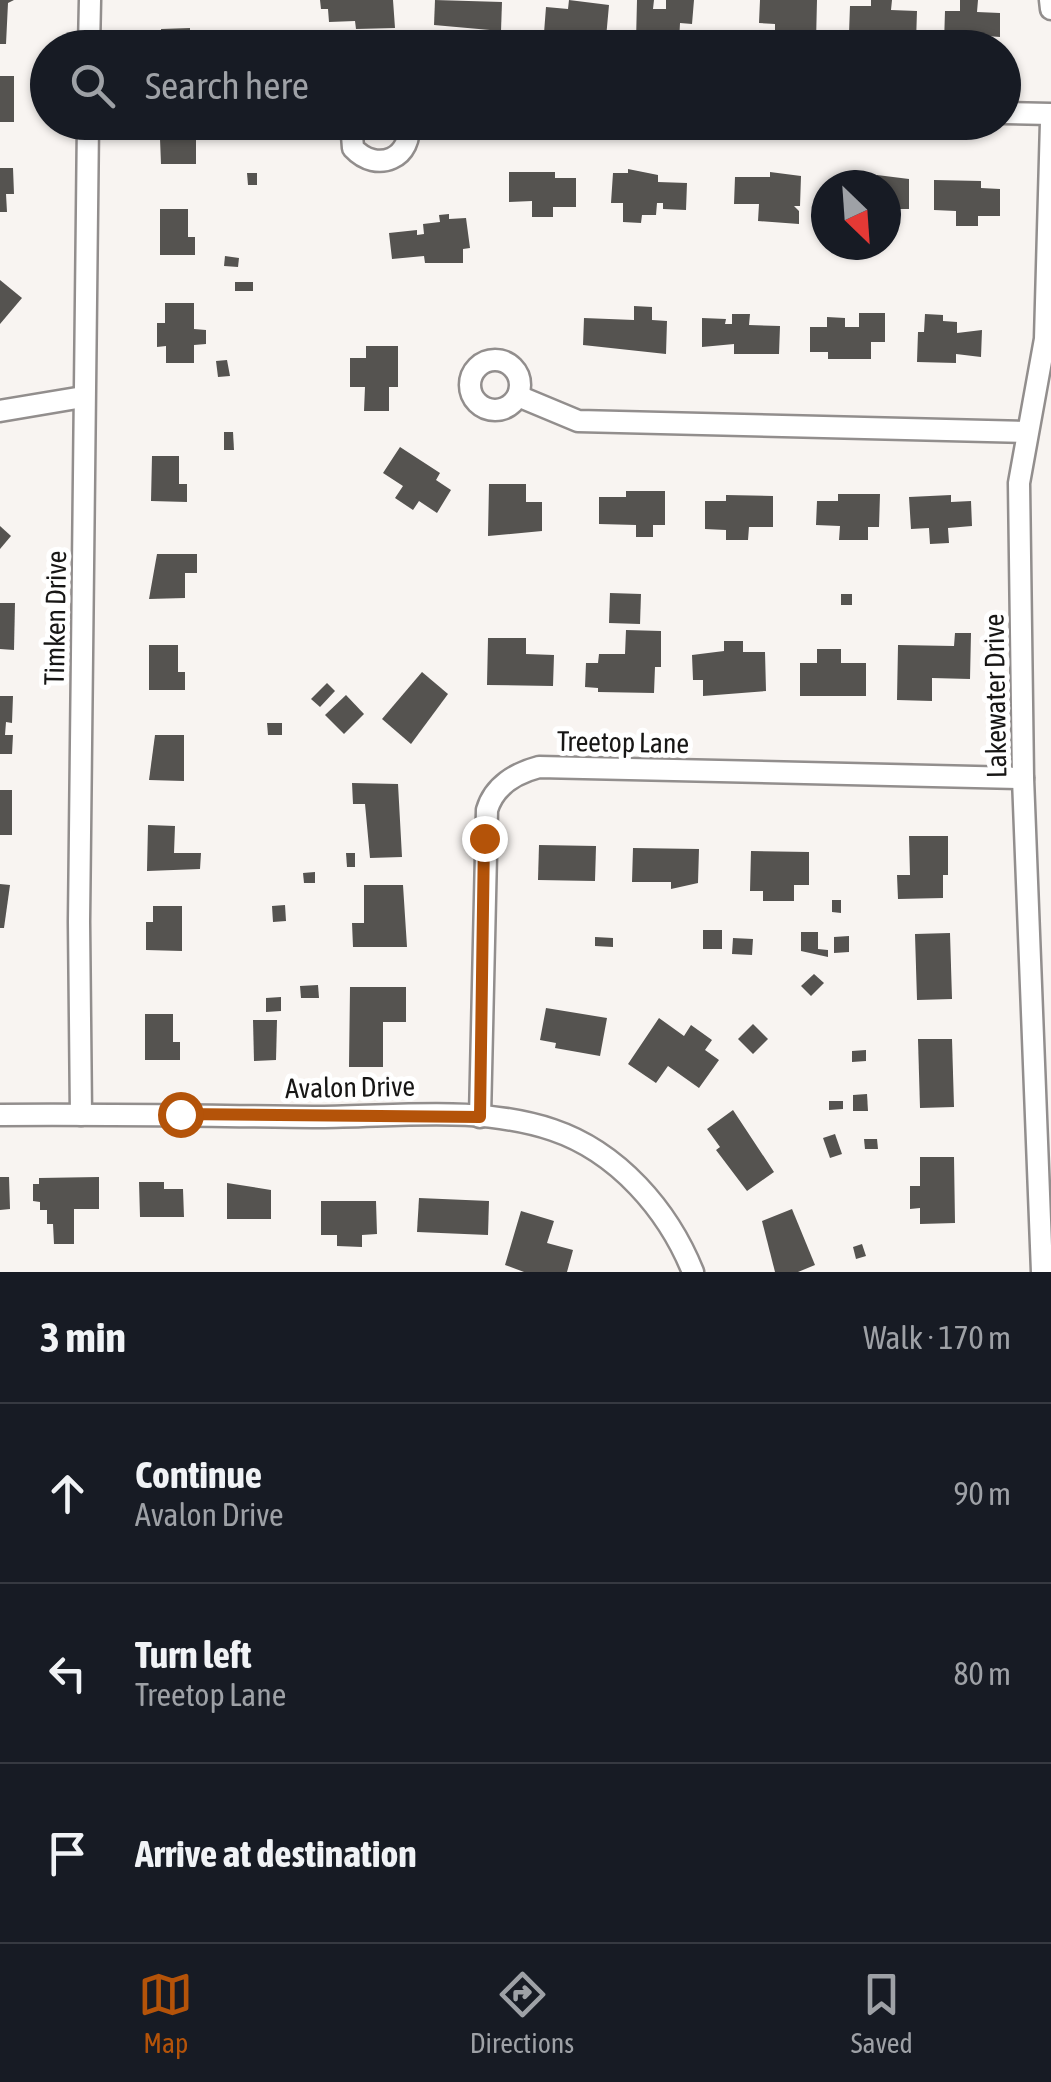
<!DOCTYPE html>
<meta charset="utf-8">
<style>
:root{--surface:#171b24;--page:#20242c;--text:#f1f3f6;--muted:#9ea1a6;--line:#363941;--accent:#b45309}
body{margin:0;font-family:"Asap Condensed",sans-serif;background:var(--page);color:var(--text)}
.compass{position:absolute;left:811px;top:170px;width:90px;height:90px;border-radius:50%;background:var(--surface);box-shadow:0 2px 8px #0004;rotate:155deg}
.stop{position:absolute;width:30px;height:30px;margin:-22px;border:8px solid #b45309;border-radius:50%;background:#fff}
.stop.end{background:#b45309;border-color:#fff;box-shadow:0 2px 10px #0008}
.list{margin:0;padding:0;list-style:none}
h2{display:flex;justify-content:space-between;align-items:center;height:130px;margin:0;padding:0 40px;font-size:42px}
h2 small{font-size:32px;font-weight:400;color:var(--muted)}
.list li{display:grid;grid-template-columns:65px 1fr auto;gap:30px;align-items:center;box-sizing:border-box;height:180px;padding:0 40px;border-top:2px solid var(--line)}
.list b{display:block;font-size:38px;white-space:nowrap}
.list p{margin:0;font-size:32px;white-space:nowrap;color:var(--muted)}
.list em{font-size:32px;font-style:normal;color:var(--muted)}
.icon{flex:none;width:55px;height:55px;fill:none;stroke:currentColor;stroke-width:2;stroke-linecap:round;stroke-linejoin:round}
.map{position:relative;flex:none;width:1051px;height:1272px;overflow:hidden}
.search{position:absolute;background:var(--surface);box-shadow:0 2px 8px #0004;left:30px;right:30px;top:30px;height:110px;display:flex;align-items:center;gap:25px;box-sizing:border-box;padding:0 35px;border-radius:55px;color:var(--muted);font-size:38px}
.sheet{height:670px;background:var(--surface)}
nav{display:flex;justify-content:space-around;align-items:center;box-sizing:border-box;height:140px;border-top:2px solid var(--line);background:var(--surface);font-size:28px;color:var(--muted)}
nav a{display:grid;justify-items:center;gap:5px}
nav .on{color:var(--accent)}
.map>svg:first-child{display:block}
</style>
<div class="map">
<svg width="1051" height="1272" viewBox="0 0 1051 1272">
<rect width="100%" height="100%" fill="#f8f4f1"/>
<!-- building -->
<g fill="#555350">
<polygon points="0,0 14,0 8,3 6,44 0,44"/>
<polygon points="320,0 393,0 395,28 356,29 355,21 329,22 328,9 321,9"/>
<polygon points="435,0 502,2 501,31 434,25"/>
<polygon points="569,0 609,5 606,38 544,33 546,7 568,9"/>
<polygon points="637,0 654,0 653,9 666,9 666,0 694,0 692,24 680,23 679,43 636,41"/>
<polygon points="760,0 817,0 816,42 775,40 775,24 759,23"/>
<polygon points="871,0 892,0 891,10 917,11 916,42 870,40 870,35 849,34 850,6 871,6"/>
<polygon points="960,0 978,0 977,12 1000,13 1000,37 987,36 987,44 944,43 945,11 960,11"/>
<polygon points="190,28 190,48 162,48 161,29"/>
<rect x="0" y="76" width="14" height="46"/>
<polygon points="167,122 196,122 196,164 161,164 160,139 168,139"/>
<polygon points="0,168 13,168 14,194 6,194 7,212 0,212"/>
<polygon points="628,169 658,175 658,182 687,183 686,210 663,209 663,203 657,203 656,215 642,215 641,223 623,222 623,203 611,203 613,173 628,173"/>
<polygon points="509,172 555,172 555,178 576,178 576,207 553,207 553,217 532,217 532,201 509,202"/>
<polygon points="770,172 801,176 800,206 794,206 799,211 799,224 758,221 759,204 734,204 735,177 770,177"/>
<polygon points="247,173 257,173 257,185 248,185"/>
<polygon points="877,175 909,179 909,209 886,209 886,185 862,185 862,180 877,180"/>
<polygon points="934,180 981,181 981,188 1000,189 1000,216 978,216 978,226 956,226 956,211 934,210"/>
<polygon points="160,209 188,209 188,237 195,237 195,255 160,255"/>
<polygon points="449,214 449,219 466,218 470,248 463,249 463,263 425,263 424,256 392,259 389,233 417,230 417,235 424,234 423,224 440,222 439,215"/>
<polygon points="225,256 239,258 238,267 224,266"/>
<polygon points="0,280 22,298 0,324"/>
<rect x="235" y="282" width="18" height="9"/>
<polygon points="165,303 194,303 194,329 206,330 206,344 194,345 194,363 166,363 166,346 157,347 157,323 165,323"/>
<polygon points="634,306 652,307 652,320 667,321 666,354 583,345 584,318 634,320"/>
<polygon points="859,313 885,313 885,342 871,342 871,359 828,359 828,352 810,352 810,327 827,327 827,317 845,318 845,327 859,327"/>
<polygon points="732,314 750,314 749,325 780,326 779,354 734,354 734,344 702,347 702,318 726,319 725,324 732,324"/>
<polygon points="925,314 943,315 943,321 957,322 957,333 982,330 981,357 956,354 956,363 917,362 918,332 924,332"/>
<polygon points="366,346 398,346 398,387 389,387 389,411 364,411 365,387 350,387 350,358 366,358"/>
<polygon points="227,360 230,376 218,377 216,361"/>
<polygon points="224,432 233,432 234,450 224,450"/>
<polygon points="400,447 440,473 436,480 451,490 437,513 419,501 413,510 395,498 403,486 383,473"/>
<polygon points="152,456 179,456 179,484 187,484 187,502 151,501"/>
<polygon points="489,484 526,484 526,502 542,502 542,531 488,536"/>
<polygon points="626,491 665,491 665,525 653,525 653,537 636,537 636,525 599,524 599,497 626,497"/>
<polygon points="838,494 880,494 879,527 868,527 868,540 839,540 840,526 816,525 817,501 838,501"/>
<polygon points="726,495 773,496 773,527 749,527 748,540 726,540 726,530 705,529 705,501 726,501"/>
<polygon points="951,495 951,502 971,501 972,526 948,528 949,543 930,544 929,528 911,529 909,497"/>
<polygon points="0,526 11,536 0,549"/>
<polygon points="157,554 197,554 197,573 185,573 185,598 149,599"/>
<polygon points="610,593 641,594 640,624 609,623"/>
<rect x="841" y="594" width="11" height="11"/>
<polygon points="0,603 15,603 14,650 0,649"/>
<polygon points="626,630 661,631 661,667 655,667 654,693 598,692 598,688 585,687 586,663 598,663 599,654 625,654"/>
<polygon points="955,633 971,633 970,679 932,678 932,701 897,700 898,645 954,646"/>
<polygon points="488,638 526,638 526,654 554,655 553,686 487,685"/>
<polygon points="724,641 743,641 743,652 765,652 766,691 703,696 703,680 693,680 692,655 724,651"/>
<polygon points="149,645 178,645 178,672 185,672 185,690 149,690"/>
<polygon points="817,649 841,649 841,663 866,663 866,696 800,696 800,663 817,663"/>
<polygon points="422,672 448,694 411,744 382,719"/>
<polygon points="327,683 335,691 320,707 311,699"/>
<polygon points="346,695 364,714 344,734 325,715"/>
<polygon points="0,696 13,696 12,723 6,722 5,735 13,735 12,754 0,754"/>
<polygon points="267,723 282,723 282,735 268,735"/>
<polygon points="155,735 184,735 184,781 149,780"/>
<polygon points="352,783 398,784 402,857 370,858 365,804 353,804"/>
<rect x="0" y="790" width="12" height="45"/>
<polygon points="148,825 175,826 174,853 201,853 200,869 147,871"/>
<polygon points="909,836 948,836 948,875 943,875 943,898 898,899 897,875 910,875"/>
<polygon points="539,845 596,846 595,881 538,880"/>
<polygon points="633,848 699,849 698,883 671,889 671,882 632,882"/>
<polygon points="751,851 809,852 809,885 794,885 794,901 763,901 763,891 750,891"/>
<polygon points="346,853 355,853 355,867 347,867"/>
<polygon points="315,872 315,883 304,883 303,873"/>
<polygon points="0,884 10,885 4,928 0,928"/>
<polygon points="364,885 403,885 407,947 353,947 352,923 364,923"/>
<polygon points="832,900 841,900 841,913 832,912"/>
<polygon points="285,905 286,921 273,922 272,906"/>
<polygon points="153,906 182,906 182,951 146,950 146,922 153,922"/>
<rect x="703" y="930" width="19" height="19"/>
<polygon points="801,932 818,932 818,949 828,950 828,957 801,951"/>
<polygon points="950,933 952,999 917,1000 915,934"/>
<polygon points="849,936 849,952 834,953 834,937"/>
<polygon points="595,937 613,938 613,947 595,946"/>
<polygon points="733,938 753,939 752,955 732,954"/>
<polygon points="814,974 824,983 811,996 801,986"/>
<polygon points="318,985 319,998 301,998 300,986"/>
<polygon points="350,987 406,987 406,1022 383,1022 383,1067 349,1067"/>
<polygon points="281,997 281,1011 266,1012 266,998"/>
<polygon points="546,1008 607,1018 600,1056 555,1048 556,1043 540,1040"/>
<polygon points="145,1014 173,1014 173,1042 180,1042 180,1060 145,1060"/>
<polygon points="659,1018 684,1036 691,1025 712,1040 705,1050 719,1060 699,1088 668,1066 656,1083 628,1064"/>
<polygon points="253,1020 277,1020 276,1060 254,1061"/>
<polygon points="753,1024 768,1039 753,1054 738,1039"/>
<polygon points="918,1039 952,1039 954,1107 920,1108"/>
<polygon points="866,1050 866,1061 852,1062 852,1051"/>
<polygon points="867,1094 868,1111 853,1111 853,1095"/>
<polygon points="829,1101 843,1101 843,1109 829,1110"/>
<polygon points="733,1110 774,1172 747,1191 716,1150 720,1147 707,1129"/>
<polygon points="835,1134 842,1154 830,1158 823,1138"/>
<polygon points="864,1139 877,1139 878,1149 865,1149"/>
<polygon points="920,1157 954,1157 955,1223 920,1224 920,1208 910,1209 910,1186 920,1186"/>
<polygon points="0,1177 9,1177 10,1209 0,1210"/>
<polygon points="99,1177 99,1209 74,1209 74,1244 54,1244 53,1224 47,1224 47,1210 40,1210 40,1202 33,1201 33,1184 39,1184 39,1178"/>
<polygon points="139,1182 164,1182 164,1189 183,1189 184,1217 140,1217"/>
<polygon points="227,1183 271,1190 271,1219 227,1219"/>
<polygon points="419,1198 489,1201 488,1235 417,1232"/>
<polygon points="321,1201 376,1201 377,1234 362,1235 362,1247 337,1246 337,1235 321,1235"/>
<polygon points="792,1209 815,1265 798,1272 775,1272 762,1221"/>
<polygon points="521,1211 554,1221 547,1243 573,1250 567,1272 524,1272 505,1265"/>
<polygon points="862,1244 866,1256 856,1259 853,1247"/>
</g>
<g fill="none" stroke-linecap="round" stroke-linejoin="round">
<!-- street casing -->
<g stroke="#928e8d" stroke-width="25">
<g id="street">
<polyline points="1050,0 1051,9"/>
<polyline points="89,48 90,0"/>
<polyline points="1004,113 1051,114"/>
<path d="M 351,122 L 353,148 C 377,174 414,158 408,122"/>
<circle cx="495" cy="385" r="25"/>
<polyline points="518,396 578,421 1026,432"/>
<polyline points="0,411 83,397"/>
<path d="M 0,1115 C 106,1114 213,1116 319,1117 C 396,1117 478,1105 553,1130 C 618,1152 668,1210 693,1272"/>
<polyline points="81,1115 79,922 88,122"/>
<path d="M 480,1117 L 487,810 C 494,786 516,773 539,767 L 1023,778"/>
<polyline points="1042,1272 1023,778 1019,483 1045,339 1051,122"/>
</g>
</g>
<!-- street -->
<use href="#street" stroke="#fff" stroke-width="20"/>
</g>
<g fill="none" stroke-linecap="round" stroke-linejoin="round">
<!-- route -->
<polyline stroke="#b45309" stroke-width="12" points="180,1114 480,1117 484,838"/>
</g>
<g text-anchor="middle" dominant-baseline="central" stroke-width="10" stroke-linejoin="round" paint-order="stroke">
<!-- street labels -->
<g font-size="28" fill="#171615" stroke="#fff">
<text transform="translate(55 618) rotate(-89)">Timken Drive</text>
<text transform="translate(995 696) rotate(-91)">Lakewater Drive</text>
<text transform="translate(623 742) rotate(1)">Treetop Lane</text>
<text transform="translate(350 1087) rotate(-1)">Avalon Drive</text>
</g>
</g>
</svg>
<svg class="compass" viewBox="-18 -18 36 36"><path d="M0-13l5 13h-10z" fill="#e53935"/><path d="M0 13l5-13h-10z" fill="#9ea1a6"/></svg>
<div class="stop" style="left:180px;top:1114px"></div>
<div class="stop end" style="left:484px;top:838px"></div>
<div class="search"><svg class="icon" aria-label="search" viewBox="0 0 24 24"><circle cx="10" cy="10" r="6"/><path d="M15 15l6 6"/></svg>Search here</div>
</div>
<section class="sheet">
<h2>3 min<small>Walk · 170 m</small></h2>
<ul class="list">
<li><svg class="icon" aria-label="ahead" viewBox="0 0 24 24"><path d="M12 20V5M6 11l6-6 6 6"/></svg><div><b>Continue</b><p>Avalon Drive</p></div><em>90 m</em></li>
<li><svg class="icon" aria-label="left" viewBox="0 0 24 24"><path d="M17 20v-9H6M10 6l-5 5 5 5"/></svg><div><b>Turn left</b><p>Treetop Lane</p></div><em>80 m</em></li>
<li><svg class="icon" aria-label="arrive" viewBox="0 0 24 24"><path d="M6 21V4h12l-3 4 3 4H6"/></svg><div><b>Arrive at destination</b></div></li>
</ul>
</section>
<nav>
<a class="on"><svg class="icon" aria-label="map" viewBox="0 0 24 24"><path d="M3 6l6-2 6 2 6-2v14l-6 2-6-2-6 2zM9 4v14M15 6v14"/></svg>Map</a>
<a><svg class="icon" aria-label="directions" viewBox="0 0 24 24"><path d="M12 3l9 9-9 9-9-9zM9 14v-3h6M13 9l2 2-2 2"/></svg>Directions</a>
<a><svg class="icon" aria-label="saved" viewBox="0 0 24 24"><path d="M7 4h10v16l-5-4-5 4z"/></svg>Saved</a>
</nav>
